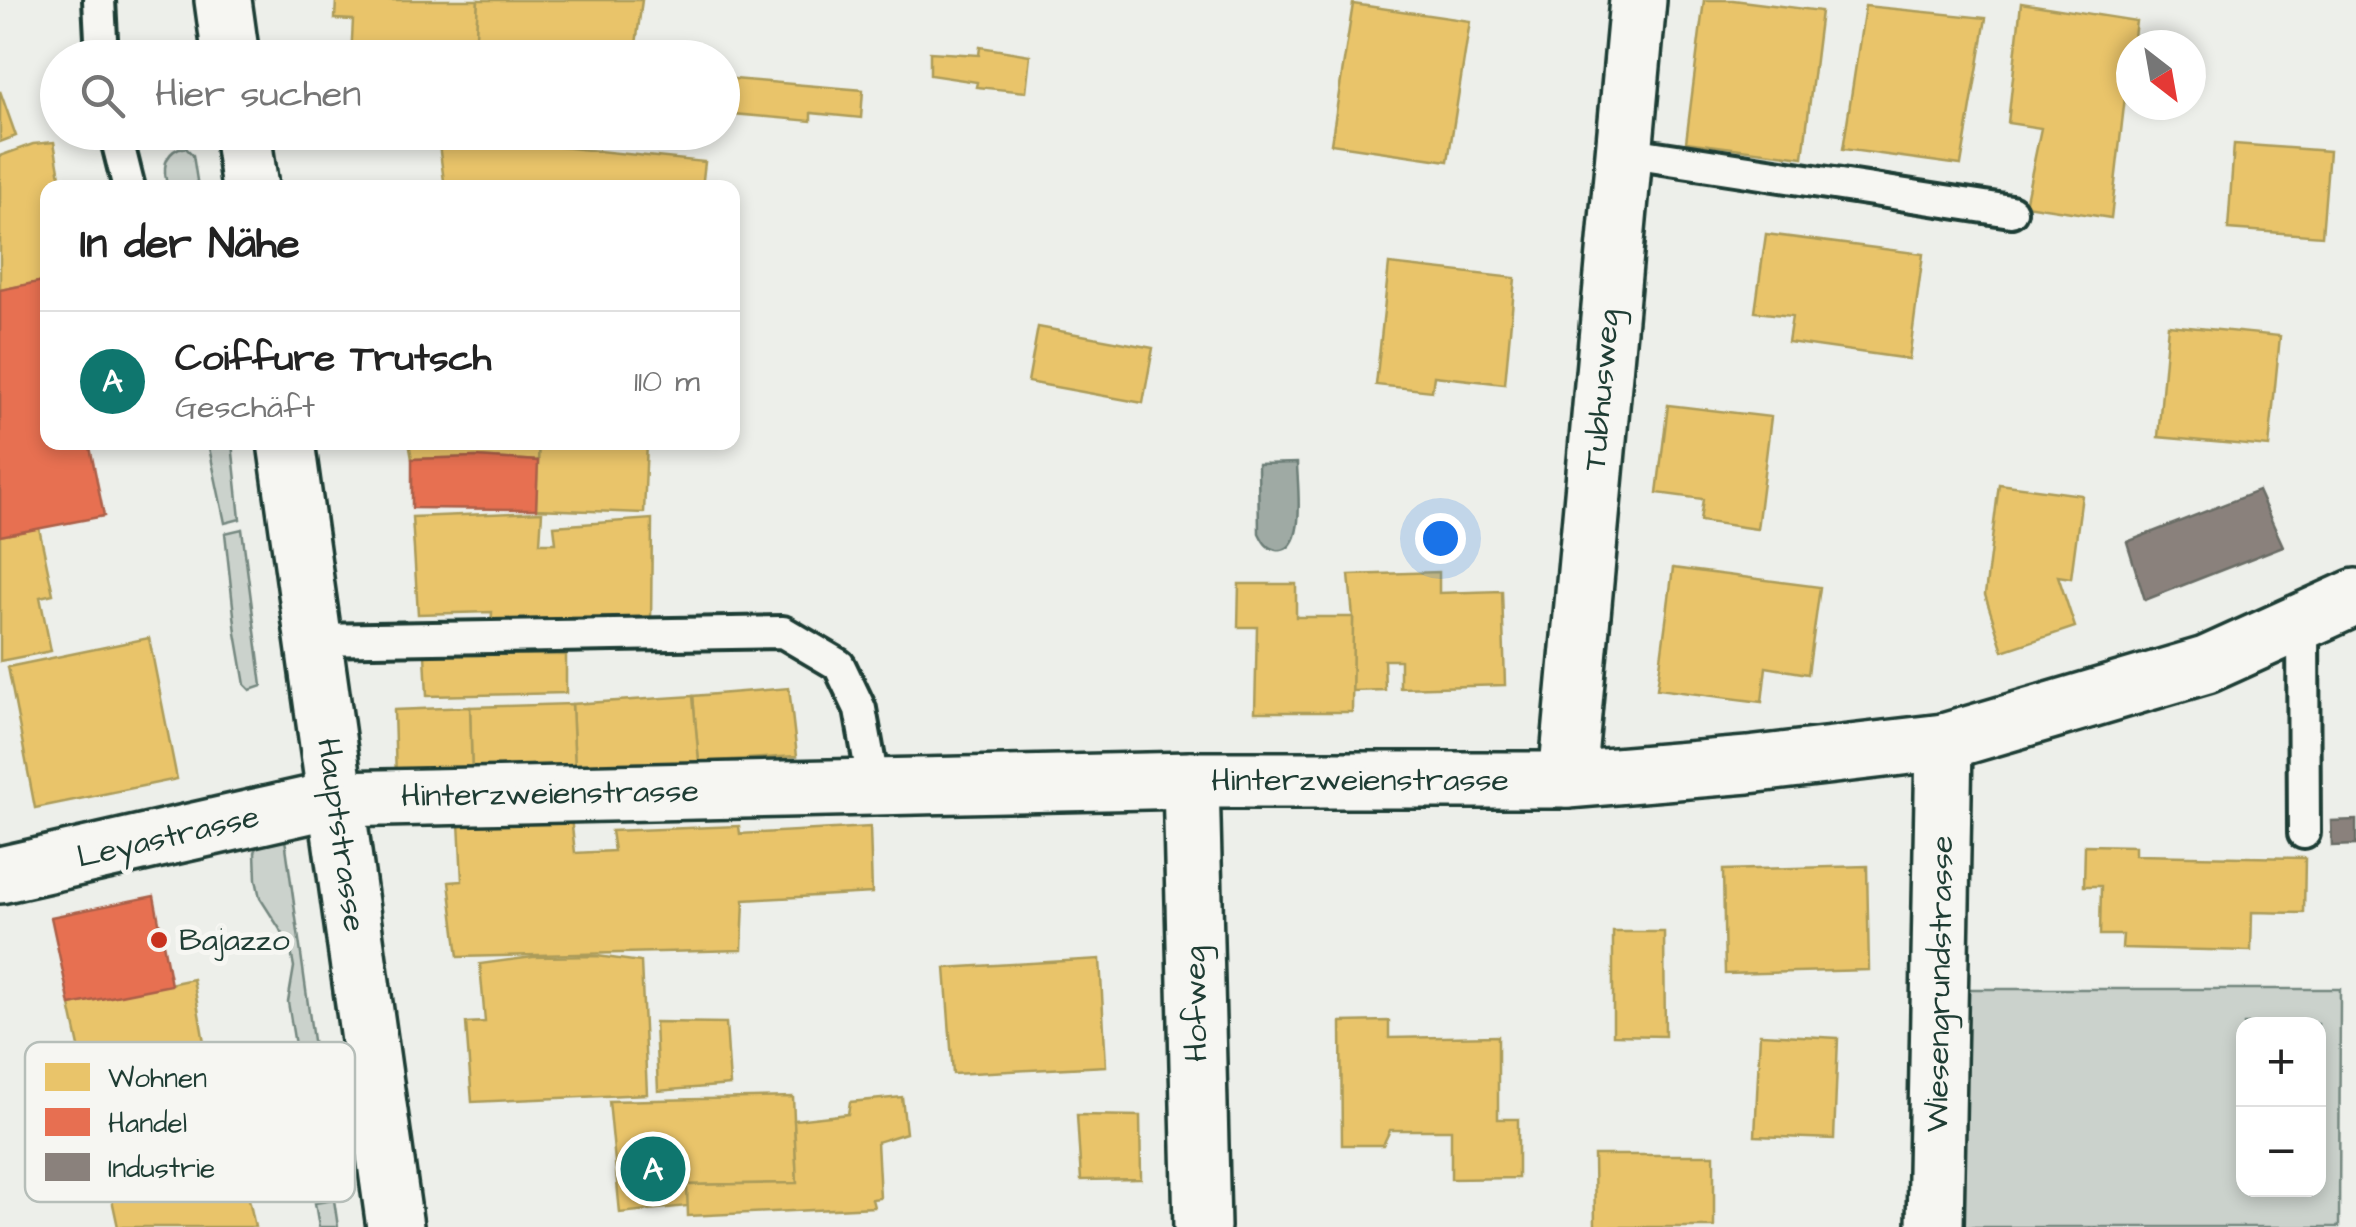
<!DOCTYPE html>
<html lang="de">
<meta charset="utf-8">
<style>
:root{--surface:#fff;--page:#f2f2f2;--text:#222;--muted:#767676;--line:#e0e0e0;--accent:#0f766e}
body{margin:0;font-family:"Architects Daughter",sans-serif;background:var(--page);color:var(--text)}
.controls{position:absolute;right:30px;bottom:30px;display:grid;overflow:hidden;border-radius:20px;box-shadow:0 5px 15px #0003}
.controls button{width:90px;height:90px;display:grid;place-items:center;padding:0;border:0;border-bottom:2px solid var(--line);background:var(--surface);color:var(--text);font:50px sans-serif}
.compass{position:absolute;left:2116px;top:30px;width:90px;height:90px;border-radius:50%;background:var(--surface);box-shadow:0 5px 15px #0003;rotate:149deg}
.you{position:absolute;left:1440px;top:538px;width:35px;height:35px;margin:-25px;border:8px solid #fff;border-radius:50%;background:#1a73e8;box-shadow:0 0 0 15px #1a73e833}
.badge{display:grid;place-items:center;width:65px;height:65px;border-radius:50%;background:var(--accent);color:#fff;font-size:32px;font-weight:700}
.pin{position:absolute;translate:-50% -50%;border:5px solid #fff;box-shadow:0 2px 10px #0006}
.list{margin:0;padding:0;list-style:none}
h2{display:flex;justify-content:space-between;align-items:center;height:130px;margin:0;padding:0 40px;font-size:42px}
h2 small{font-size:32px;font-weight:400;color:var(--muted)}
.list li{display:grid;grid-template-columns:65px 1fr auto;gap:30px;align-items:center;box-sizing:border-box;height:140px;padding:0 40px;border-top:2px solid var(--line)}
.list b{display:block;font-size:38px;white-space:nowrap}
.list p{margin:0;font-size:32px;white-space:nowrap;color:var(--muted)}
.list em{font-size:32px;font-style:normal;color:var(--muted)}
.icon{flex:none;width:55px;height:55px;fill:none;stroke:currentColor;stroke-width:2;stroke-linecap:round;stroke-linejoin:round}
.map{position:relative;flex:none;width:2356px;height:1227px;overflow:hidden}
.search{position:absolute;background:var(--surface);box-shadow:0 5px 15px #0003;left:40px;top:40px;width:700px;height:110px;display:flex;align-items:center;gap:25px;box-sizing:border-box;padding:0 35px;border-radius:55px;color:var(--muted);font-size:38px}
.panel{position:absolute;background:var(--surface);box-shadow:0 5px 15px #0003;left:40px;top:180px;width:700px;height:270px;border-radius:20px}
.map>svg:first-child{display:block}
</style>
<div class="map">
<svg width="2356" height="1227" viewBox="0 0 2356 1227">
<rect width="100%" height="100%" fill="#edefea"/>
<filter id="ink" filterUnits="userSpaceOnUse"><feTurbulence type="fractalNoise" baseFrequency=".01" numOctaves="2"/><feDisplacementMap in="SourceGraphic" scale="20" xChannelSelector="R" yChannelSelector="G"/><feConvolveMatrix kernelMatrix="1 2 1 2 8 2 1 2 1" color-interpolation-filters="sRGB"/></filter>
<g filter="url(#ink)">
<!-- green -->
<g fill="#cbd2cc" stroke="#758880" stroke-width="2.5" fill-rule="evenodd">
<path d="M 179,148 L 186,148 L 193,155 L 198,187 L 168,187 C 163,172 162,156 179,148 Z"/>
<polygon points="208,443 232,443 240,519 225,523"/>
<polygon points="242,529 262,686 250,690 245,685 236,633 225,533"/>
<polygon points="284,832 326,1134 310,1137 288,1002 294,967 290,945 260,898 256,879 255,852 263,835"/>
<path d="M 1965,989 L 2340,989 L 2339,1227 L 1964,1227 ZM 2244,1024 L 2318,1024 L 2318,1190 L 2244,1190 Z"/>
<polygon points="334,1200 338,1227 319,1227 315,1203"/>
</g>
<!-- water -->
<path fill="#9faaa4" stroke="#6c7e77" stroke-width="2.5" d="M 1297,463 C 1297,483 1308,555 1276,550 C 1266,548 1263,541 1259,533 L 1258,464 Z"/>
<!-- homes -->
<g fill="#e9c46a" stroke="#ac9c5a" stroke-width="2.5">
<polygon points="336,0 478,0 475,58 351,58 353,20 335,19"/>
<polygon points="478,0 642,0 635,52 476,36"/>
<polygon points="1704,0 1733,0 1821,11 1803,157 1686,142"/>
<polygon points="2021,3 2136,21 2133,45 2131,45 2111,218 2025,205 2041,128 2008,123"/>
<polygon points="1353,4 1470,21 1448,161 1331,144"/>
<polygon points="1865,6 1986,18 1961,165 1843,149"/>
<polygon points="980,47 1030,55 1026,92 976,87 977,82 930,75 930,52 979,55"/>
<polygon points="722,78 863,90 861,118 811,113 811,121 722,113"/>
<polygon points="0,91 16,136 0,142"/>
<polygon points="54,142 62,188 48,188 48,280 0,290 0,156 33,144"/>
<polygon points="512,142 705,162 702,188 445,188 439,145"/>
<polygon points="2234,144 2329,151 2322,236 2228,229"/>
<polygon points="1766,234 1923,254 1909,359 1788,342 1792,316 1755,312"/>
<polygon points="1389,264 1515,278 1505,384 1434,376 1432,391 1376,385"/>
<polygon points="2168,325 2280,336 2269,447 2158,437"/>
<polygon points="1038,327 1153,348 1143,403 1028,382"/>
<polygon points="1668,405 1771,417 1757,529 1700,521 1703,499 1657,493"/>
<polygon points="409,442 539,442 538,461 476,457 412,459"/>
<polygon points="539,442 647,442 644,513 536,509"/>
<polygon points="1999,484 2082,495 2071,578 2058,576 2075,627 2003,651 1985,595"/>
<polygon points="542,512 540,543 556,543 554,526 652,519 651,626 491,628 492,612 418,614 412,517"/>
<polygon points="39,528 53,594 40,597 51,651 0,661 0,536"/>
<polygon points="1673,568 1820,587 1808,674 1766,667 1762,702 1657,689"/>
<polygon points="1439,572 1439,593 1502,591 1505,685 1400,688 1400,660 1384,660 1385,690 1352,691 1353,617 1349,575"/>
<polygon points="1239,584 1296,584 1296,617 1353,617 1352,712 1255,712 1257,627 1238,627"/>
<polygon points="149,638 177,779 35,808 8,667"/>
<polygon points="425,654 566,655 566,693 427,696"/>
<polygon points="789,688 797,756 699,762 693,696"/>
<polygon points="693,696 699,762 575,771 572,704"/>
<polygon points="572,704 575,771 472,777 470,707"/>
<polygon points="470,707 472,777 396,779 394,710"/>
<polygon points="571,818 575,853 614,851 611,831 739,826 740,834 870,827 872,893 744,900 742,950 458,957 449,882 462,881 459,822"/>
<polygon points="2085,845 2135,846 2135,855 2305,858 2304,913 2252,912 2251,951 2122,948 2123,935 2100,935 2101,886 2084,886"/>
<polygon points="1867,866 1869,970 1725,974 1723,870"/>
<polygon points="1613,932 1664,932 1665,1036 1613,1035"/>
<polygon points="597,956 641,962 647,1094 472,1102 466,1023 485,1022 480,964 533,957"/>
<polygon points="1100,959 1106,1066 953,1074 945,968"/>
<polygon points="193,979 212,1089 225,1086 255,1227 118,1227 70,1005"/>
<polygon points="1389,1021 1389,1038 1498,1036 1498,1119 1518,1119 1518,1178 1451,1179 1451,1130 1390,1130 1383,1145 1342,1145 1341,1022"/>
<polygon points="655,1022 726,1023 730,1085 658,1091"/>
<polygon points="1760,1034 1838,1038 1834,1139 1755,1136"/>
<polygon points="793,1097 797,1183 687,1185 688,1206 620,1213 609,1101"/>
<polygon points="902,1097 906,1133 877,1142 880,1198 872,1199 874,1207 688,1216 687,1185 797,1183 794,1120 848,1114 850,1102"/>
<polygon points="1077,1115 1140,1116 1141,1179 1081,1180"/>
<polygon points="1594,1155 1714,1155 1714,1227 1595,1227"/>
</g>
<!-- shops -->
<g fill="#e76f51" stroke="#ab6048" stroke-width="2.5">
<polygon points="48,280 48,442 89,442 104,516 0,536 0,290"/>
<polygon points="476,457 538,461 536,509 412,508 412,459"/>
<polygon points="154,896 171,985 70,1005 51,917"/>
</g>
<!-- industry -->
<g fill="#8a817c" stroke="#6a6d66" stroke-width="2.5">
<polygon points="2258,491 2283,546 2145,600 2127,542"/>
<polygon points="2356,820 2356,845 2332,846 2331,821"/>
</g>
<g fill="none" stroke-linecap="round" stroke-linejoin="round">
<!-- service casing -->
<g stroke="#1f3d34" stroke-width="38">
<g id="service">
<polyline points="99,0 102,58"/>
<polyline points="115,132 129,188"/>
<polyline points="1624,152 2011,211"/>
<polyline points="2303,621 2304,833"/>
<polyline points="315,640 783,632 839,665 860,709 874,787"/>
</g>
</g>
<!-- minor casing -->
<g stroke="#1f3d34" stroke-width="62">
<g id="minor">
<polyline points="1191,780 1202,1227"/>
<polyline points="1567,780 1638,0"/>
<polyline points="0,875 336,799 1191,780 1567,780 1748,765 1944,742 2206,665 2356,597"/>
<polyline points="1935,1227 1944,742"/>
</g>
</g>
<!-- tertiary casing -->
<g stroke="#1f3d34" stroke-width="62">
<g id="tertiary">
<polyline points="223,0 231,58"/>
<polyline points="242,132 250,188"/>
<polyline points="286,442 395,1227"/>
</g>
</g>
<!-- service -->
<use href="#service" stroke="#f6f6f2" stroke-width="30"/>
<!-- minor -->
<use href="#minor" stroke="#f6f6f2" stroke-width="55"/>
<!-- tertiary -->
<use href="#tertiary" stroke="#f6f6f2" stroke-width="55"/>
</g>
</g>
<!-- markers -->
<circle fill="#c8321e" stroke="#f6f6f2" stroke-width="4" cx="159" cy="940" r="10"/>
<g text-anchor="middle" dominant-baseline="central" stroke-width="10" stroke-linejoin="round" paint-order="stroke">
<!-- street labels -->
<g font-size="32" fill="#1f3d34" stroke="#f6f6f2">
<text transform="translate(1602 390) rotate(-85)">Tubhusweg</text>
<text x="1360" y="780">Hinterzweienstrasse</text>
<text transform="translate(550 794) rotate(-1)">Hinterzweienstrasse</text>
<text transform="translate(341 835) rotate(82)">Hauptstrasse</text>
<text transform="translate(168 837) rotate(-13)">Leyastrasse</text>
<text transform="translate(1940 984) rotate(-89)">Wiesengrundstrasse</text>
<text transform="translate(1196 1004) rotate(-91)">Hofweg</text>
</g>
<!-- poi labels -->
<g font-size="32" fill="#1f3d34" stroke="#f6f6f2" text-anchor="start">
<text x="179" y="940">Bajazzo</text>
</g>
</g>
<!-- legend -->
<rect x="25" y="1042" width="330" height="160" rx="15" fill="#f6f6f2" stroke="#b6beb9" stroke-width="2.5"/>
<rect x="45" y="1063" width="45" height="28" fill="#e9c46a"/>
<rect x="45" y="1108" width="45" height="28" fill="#e76f51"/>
<rect x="45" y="1153" width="45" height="28" fill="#8a817c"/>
<g font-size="28" fill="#1f3d34">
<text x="108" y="1087">Wohnen</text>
<text x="108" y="1132">Handel</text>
<text x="108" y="1177">Industrie</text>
</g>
</svg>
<div class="controls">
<button>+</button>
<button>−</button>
</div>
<svg class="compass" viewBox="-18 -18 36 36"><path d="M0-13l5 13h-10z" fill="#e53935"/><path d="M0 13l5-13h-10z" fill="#767676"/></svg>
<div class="you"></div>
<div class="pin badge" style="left:653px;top:1169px">A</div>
<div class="search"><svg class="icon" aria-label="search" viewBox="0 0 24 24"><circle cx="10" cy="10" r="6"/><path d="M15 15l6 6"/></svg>Hier suchen</div>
<section class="panel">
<h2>In der Nähe<small></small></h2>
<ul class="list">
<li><span class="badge">A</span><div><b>Coiffure Trutsch</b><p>Geschäft</p></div><em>110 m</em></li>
</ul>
</section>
</div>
